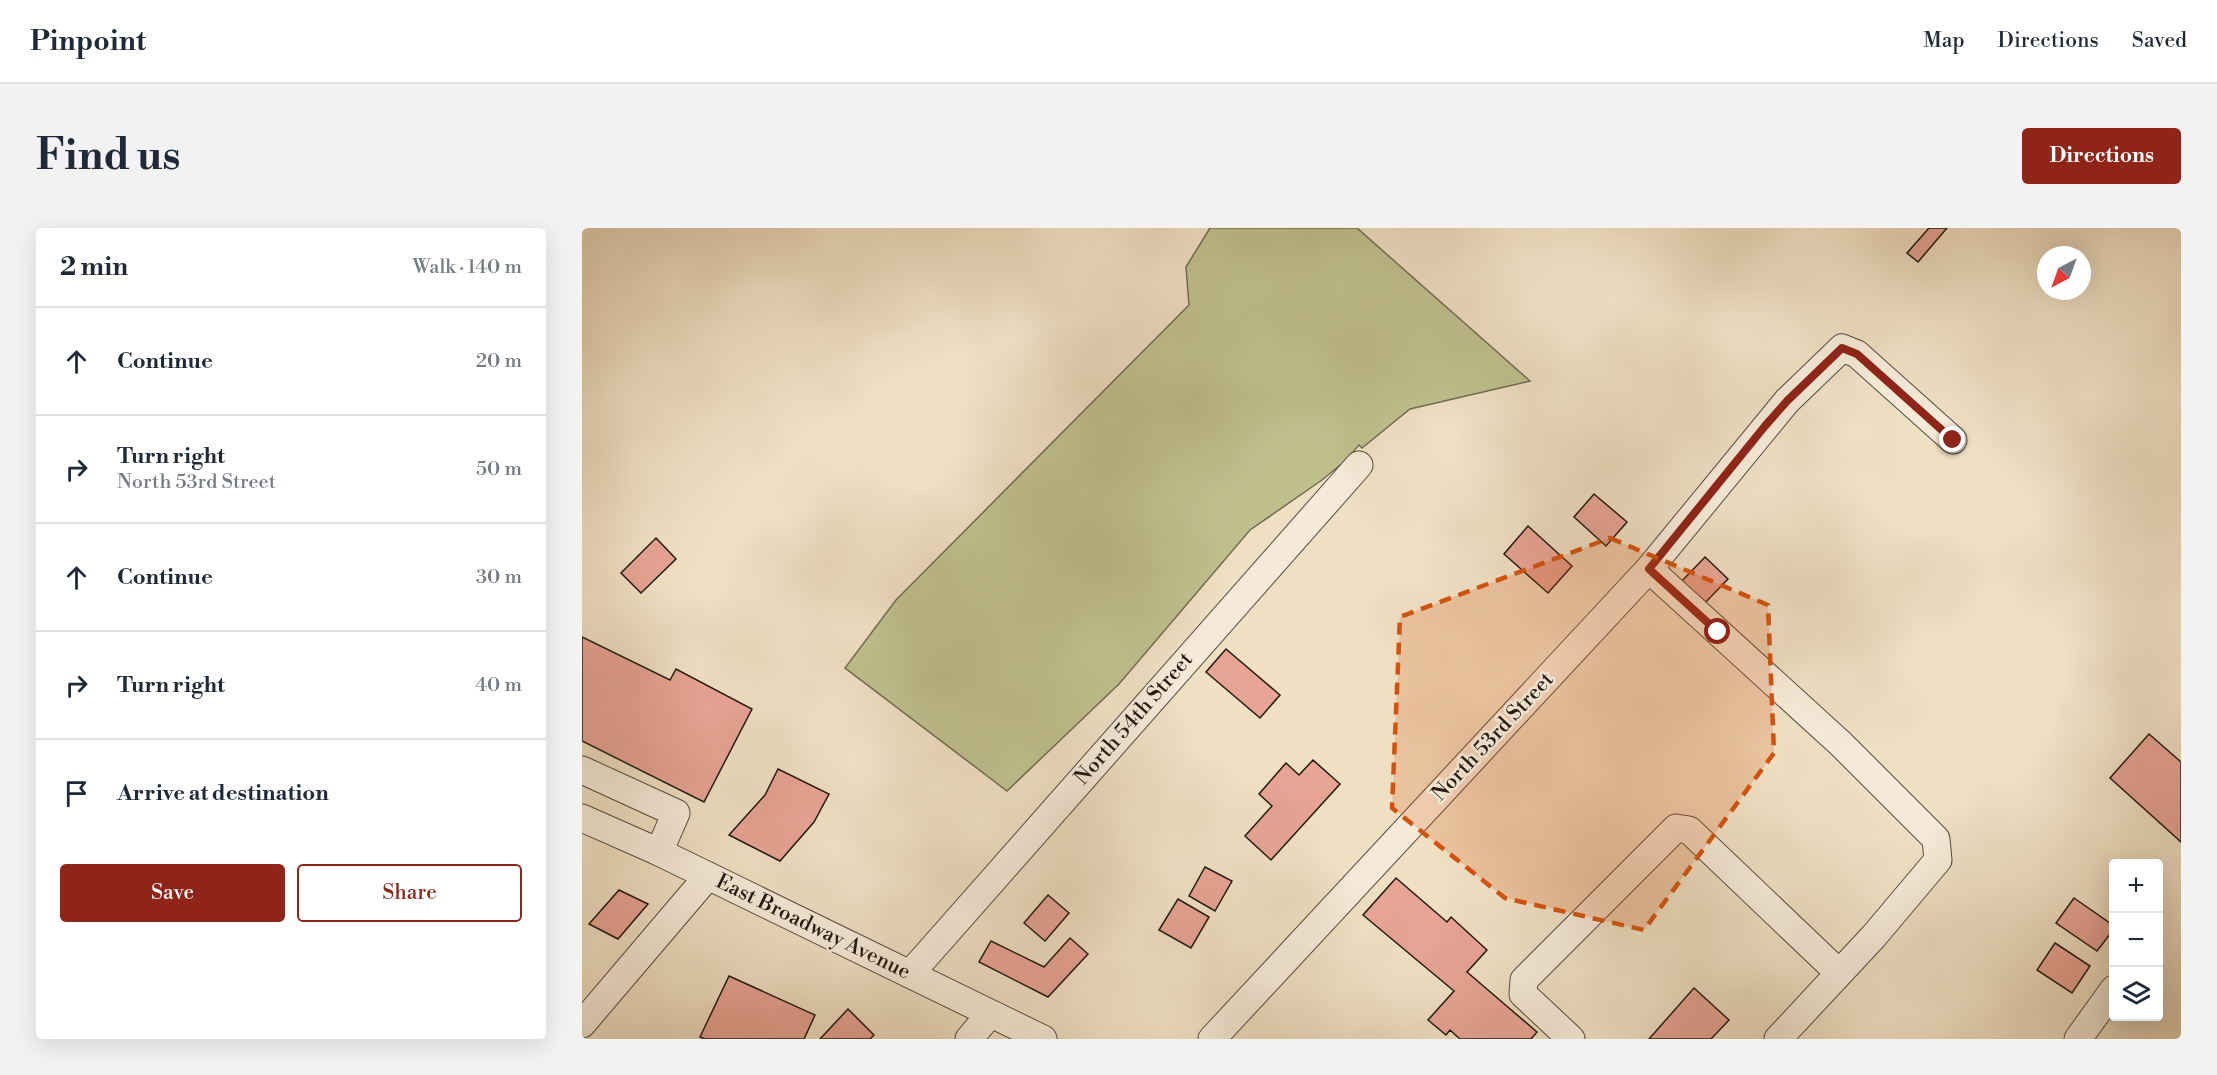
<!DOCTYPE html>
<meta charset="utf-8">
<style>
:root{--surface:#fff;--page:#f2f2f3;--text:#1f2937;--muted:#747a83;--line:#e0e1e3;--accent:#8f2418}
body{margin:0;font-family:"Libre Bodoni",serif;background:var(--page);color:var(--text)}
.controls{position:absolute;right:18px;bottom:18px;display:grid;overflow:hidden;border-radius:6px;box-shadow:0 6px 24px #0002}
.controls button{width:54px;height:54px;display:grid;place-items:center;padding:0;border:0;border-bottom:2px solid var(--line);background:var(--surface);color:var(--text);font:30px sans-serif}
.compass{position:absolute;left:1455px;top:18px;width:54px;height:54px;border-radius:50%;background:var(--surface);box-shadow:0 6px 24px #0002;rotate:221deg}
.stop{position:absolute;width:18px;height:18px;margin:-14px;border:4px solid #8f2418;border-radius:50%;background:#fff}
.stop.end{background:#8f2418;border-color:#fff;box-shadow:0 2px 6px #0008}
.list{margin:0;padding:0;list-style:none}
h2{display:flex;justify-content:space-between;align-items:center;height:78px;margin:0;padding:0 24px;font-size:26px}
h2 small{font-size:20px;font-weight:400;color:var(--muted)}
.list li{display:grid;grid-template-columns:39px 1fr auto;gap:18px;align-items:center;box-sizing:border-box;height:108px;padding:0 24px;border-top:2px solid var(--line)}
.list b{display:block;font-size:22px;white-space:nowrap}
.list p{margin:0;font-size:20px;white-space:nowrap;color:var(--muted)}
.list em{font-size:20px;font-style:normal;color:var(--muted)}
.actions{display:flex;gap:12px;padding:18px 24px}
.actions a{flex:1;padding:14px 0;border:2px solid var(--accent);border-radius:6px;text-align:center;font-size:21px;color:var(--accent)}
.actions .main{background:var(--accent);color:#fff}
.icon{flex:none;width:33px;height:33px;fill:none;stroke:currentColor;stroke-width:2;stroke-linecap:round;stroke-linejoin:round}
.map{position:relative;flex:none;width:1599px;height:811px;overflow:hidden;border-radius:6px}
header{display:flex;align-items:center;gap:36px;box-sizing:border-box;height:84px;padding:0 30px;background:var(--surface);border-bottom:2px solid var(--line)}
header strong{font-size:28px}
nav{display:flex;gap:33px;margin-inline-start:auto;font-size:21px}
.intro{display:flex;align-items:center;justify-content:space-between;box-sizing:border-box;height:144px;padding:0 36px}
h1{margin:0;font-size:42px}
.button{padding:15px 27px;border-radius:6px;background:var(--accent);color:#fff;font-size:21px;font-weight:700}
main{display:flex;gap:36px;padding:0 36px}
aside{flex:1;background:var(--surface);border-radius:6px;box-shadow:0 6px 24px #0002}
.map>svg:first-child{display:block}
</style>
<header>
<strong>Pinpoint</strong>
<nav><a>Map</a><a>Directions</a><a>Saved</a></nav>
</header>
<div class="intro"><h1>Find us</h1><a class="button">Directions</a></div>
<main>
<aside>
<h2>2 min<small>Walk · 140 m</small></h2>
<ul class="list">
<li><svg class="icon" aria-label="ahead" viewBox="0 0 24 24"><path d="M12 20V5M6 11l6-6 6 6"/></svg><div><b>Continue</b></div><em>20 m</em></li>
<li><svg class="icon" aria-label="right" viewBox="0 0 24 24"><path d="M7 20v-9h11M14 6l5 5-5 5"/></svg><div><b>Turn right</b><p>North 53rd Street</p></div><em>50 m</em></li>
<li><svg class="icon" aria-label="ahead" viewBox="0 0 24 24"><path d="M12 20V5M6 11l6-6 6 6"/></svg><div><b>Continue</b></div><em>30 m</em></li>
<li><svg class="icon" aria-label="right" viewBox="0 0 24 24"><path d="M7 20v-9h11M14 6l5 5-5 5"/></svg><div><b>Turn right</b></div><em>40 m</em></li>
<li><svg class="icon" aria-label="arrive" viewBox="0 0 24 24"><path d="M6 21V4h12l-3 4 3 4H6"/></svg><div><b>Arrive at destination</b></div></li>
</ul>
<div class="actions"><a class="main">Save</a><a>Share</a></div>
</aside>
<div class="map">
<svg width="1599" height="811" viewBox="0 0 1599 811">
<rect width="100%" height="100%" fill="#efdfc3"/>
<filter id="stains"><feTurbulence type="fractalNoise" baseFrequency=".00333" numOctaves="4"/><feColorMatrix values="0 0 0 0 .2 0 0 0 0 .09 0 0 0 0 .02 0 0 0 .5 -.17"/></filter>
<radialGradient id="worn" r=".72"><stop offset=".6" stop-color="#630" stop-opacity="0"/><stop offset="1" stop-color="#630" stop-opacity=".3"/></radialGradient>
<!-- green -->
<polygon fill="#c0c08f" stroke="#706c50" stroke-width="1.5" points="628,0 775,0 948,153 828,181 780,220 777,217 762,234 740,252 668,302 537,456 425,563 263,440 314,372 607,77 604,39"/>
<!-- building -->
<g fill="#e7a394" stroke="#211810" stroke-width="1.5">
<polygon points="1347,0 1365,0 1336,34 1325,25"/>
<polygon points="1012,266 1045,294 1024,318 992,289"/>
<polygon points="946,298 990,338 966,365 922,326"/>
<polygon points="74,310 94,331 59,365 39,345"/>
<polygon points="1123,329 1146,351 1120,378 1097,356"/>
<polygon points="0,409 88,452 94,441 170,481 122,574 0,513"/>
<polygon points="644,421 698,467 678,490 624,444"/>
<polygon points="1567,506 1599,534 1599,614 1528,550"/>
<polygon points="731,532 758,556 689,632 663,608 690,578 677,566 704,535 717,547"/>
<polygon points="196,541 247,566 232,594 198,633 147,607 183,567"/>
<polygon points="623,639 650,653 633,683 607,668"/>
<polygon points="814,650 865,694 869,689 905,722 885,744 955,804 949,811 878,811 868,802 864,807 846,792 872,763 781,687"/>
<polygon points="37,662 66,676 36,711 7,696"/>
<polygon points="466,667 487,685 463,713 442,695"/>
<polygon points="1492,670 1532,698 1532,701 1515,723 1474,695"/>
<polygon points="596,671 627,689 609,720 577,702"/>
<polygon points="488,710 506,726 466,769 397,734 409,713 462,739"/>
<polygon points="1473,715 1508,738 1490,765 1455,742"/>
<polygon points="147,748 233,787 222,811 123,811 118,809"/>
<polygon points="1112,760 1147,792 1129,811 1067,811"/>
<polygon points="266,781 292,807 288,811 238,811"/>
</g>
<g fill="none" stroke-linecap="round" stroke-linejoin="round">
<!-- minor casing -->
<g stroke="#544a3d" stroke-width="29">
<g id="minor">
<polyline points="1067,341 1259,516 1354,611 1356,632 1292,708 1196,811"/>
<polyline points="0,542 94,585 77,624"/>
<polyline points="0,590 77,624 461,811"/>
<polyline points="328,746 777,237"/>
<polyline points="0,796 126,648"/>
<polyline points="387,811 408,786"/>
<polyline points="630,811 1067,341 1205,173 1260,120 1275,126 1371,212"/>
<polyline points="989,811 941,766 942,752 1094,600 1107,602 1257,745"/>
<polyline points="1496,811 1532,761"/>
</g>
</g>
<!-- minor -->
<use href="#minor" stroke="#f5ead8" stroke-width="27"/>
</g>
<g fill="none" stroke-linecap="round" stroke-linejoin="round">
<!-- route -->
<polyline stroke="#8f2418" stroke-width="8" points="1136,404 1067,341 1183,198 1205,173 1260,120 1275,126 1371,212"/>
</g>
<!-- marked area -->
<path fill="#d4520c" fill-opacity="0.2" stroke="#d4520c" stroke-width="4.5" stroke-dasharray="12 8" stroke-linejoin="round" d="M 1028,310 L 1186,377 L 1192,525 L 1062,702 L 923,670 L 810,580 L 818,389 Z"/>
<g text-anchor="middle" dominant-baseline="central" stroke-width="5" stroke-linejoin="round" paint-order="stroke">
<!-- street labels -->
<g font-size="21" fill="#211810" stroke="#f5ead8">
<text transform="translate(552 491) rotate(-49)">North 54th Street</text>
<text transform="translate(911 509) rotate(-47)">North 53rd Street</text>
<text transform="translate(231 699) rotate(26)">East Broadway Avenue</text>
</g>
</g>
<rect width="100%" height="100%" filter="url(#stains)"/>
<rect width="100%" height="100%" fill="url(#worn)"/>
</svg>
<div class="controls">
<button>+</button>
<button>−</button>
<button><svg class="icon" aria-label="layers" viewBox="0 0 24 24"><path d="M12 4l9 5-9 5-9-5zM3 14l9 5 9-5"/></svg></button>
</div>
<svg class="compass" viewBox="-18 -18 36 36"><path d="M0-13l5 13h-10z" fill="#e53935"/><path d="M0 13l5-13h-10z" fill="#747a83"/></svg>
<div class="stop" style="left:1136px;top:404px"></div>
<div class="stop end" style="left:1371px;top:212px"></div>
</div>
</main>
